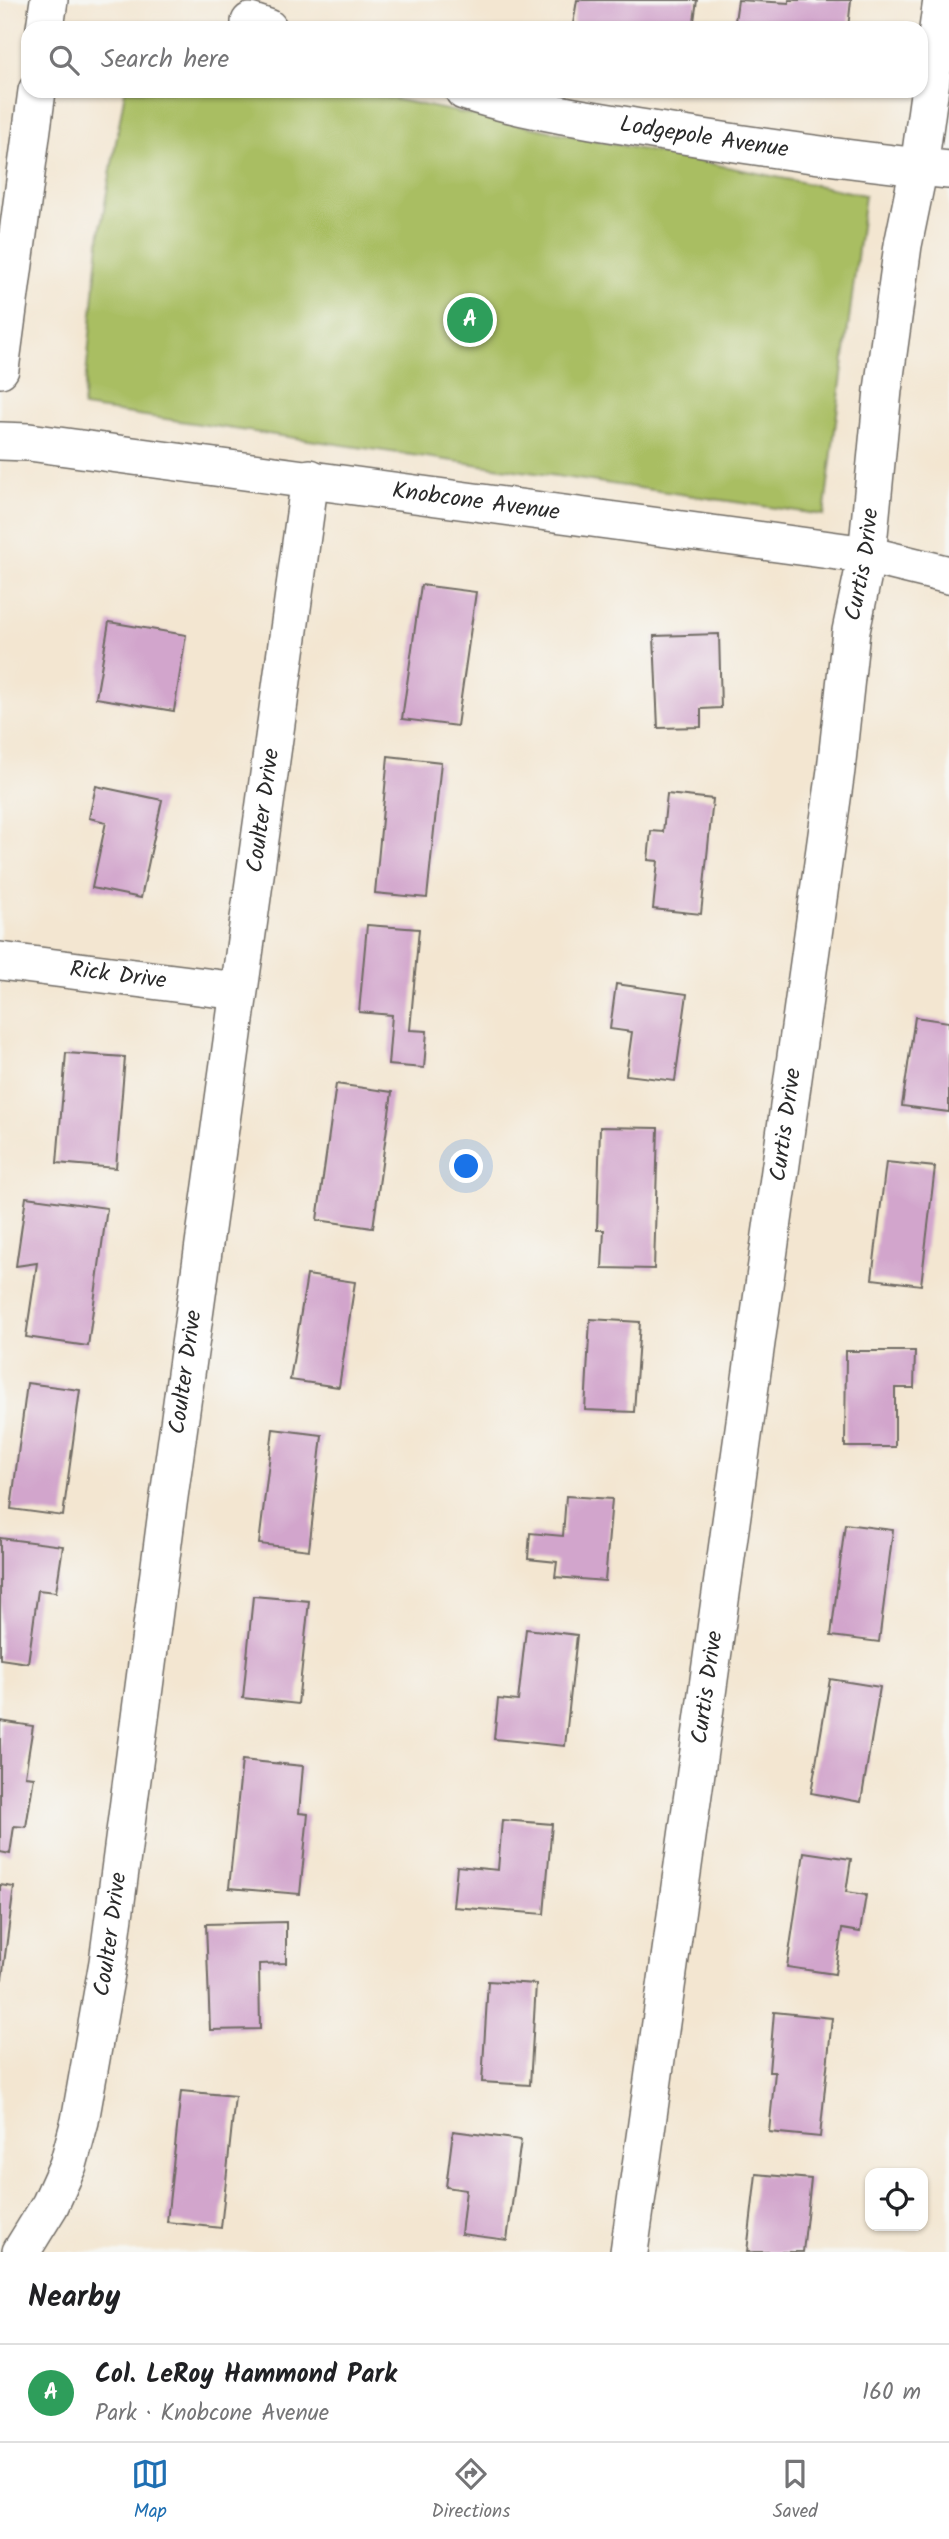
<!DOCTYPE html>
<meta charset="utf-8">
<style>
:root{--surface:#fff;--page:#f2f2f2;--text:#202124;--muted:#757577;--line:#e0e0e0;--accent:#1f6fb2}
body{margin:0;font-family:Kalam,sans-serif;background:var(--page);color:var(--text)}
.controls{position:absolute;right:21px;bottom:21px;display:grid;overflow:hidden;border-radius:14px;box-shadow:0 2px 5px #0004}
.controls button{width:63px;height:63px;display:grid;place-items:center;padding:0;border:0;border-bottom:2px solid var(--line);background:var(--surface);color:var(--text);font:35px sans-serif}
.you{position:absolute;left:467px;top:1167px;width:24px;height:24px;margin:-18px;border:5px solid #fff;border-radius:50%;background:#1a73e8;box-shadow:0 0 0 10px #1a73e833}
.badge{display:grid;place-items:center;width:46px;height:46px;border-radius:50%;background:var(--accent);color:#fff;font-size:23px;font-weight:700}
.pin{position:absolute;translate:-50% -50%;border:4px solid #fff;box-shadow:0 2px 7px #0006}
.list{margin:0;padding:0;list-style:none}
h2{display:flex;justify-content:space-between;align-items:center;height:91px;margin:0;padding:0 28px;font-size:30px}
h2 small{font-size:23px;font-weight:400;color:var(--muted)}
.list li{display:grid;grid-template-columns:46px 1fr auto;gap:21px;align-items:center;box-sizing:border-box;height:98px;padding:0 28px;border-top:2px solid var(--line)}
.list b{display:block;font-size:26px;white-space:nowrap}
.list p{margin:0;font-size:23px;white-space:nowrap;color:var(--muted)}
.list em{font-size:23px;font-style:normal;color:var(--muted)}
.icon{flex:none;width:38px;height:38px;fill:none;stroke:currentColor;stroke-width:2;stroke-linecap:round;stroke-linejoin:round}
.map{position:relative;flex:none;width:949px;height:2252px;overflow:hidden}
.search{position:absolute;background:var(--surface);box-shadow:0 2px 5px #0004;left:21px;right:21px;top:21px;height:77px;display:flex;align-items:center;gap:18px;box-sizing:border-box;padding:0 24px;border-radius:21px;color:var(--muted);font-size:26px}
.sheet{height:189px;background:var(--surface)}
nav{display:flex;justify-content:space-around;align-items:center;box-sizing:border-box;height:98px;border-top:2px solid var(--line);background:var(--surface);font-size:19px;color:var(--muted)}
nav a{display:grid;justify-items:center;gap:4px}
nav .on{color:var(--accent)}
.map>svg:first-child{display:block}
</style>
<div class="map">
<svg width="949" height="2252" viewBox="0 0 949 2252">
<rect width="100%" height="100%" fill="#f6f6f2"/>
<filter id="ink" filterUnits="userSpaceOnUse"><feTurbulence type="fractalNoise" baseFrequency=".0143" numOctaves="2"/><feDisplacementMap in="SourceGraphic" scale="14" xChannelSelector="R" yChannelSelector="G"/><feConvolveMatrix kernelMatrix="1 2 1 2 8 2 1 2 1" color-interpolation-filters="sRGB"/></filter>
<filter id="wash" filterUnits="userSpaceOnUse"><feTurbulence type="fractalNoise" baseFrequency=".00686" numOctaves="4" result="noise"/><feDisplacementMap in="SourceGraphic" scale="28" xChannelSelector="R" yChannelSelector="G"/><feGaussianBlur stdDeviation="1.57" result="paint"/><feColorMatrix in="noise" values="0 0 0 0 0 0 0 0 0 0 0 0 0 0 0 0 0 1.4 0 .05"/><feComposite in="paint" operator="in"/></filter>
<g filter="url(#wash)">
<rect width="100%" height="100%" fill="#f3e6d1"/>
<!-- green -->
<polygon fill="#a9be62" stroke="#6a7446" stroke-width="2" points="125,91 354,91 865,195 824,515 83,407 100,232"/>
<g id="blocks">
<!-- building -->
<g fill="#d2a5cc">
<polygon points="577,0 697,0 693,28 597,28 573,24"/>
<polygon points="738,0 789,3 789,0 851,0 848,28 734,28"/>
<polygon points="421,585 476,592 457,726 402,719"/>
<polygon points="109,622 186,635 174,711 96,698"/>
<polygon points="719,634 721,708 701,709 701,727 658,728 654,636"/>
<polygon points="388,756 441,762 427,898 375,893"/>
<polygon points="96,786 162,800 141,898 92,888 106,822 89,818"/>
<polygon points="667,794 713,799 701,914 653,909 658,861 648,860 651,831 663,832"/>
<polygon points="367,925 419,929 410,1030 427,1031 424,1068 388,1065 392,1015 359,1012"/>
<polygon points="616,984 687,994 675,1081 626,1075 632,1032 610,1029"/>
<polygon points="915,1017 949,1022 949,1112 902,1106"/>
<polygon points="66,1053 125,1057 116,1168 57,1163"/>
<polygon points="336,1084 392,1092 373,1228 317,1220"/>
<polygon points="600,1127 658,1128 654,1269 602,1268 604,1230 597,1230"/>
<polygon points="886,1162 935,1167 921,1285 872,1279"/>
<polygon points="26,1197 107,1208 88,1346 26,1337 37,1263 16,1266"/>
<polygon points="307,1275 355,1282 339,1387 290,1380"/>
<polygon points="590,1319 640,1322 634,1412 585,1410"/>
<polygon points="846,1351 915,1351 914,1388 895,1388 895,1447 845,1447"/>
<polygon points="27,1383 80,1390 63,1516 11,1509"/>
<polygon points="273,1429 322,1435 309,1550 259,1544"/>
<polygon points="566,1496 612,1499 605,1581 555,1577 557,1562 528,1559 530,1533 563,1536"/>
<polygon points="845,1524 893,1530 879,1642 831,1636"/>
<polygon points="0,1538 63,1546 56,1592 38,1590 28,1663 0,1659"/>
<polygon points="253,1596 309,1601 298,1704 243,1698"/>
<polygon points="526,1629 577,1635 565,1746 494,1739 498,1699 518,1701"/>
<polygon points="830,1679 880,1687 861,1802 811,1793"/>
<polygon points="0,1721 33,1726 25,1776 34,1777 26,1827 14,1826 10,1854 0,1852"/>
<polygon points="242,1760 303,1766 299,1813 308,1814 300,1894 229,1888"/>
<polygon points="502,1820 552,1824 544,1914 453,1907 457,1866 498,1870"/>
<polygon points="804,1852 851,1859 846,1892 866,1895 860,1932 842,1929 835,1974 787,1967"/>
<polygon points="0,1885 14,1887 2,1979 0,1979"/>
<polygon points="286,1922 286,1963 259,1964 260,2029 210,2030 206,1924"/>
<polygon points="488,1981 536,1984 530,2085 482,2082"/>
<polygon points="774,2012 832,2018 820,2137 769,2132 775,2072 769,2072"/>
<polygon points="181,2091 235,2096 221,2228 167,2222"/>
<polygon points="453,2131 521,2140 507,2240 461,2234 466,2190 446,2187"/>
<polygon points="756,2174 811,2179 803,2252 747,2252"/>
</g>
</g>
</g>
<g filter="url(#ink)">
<use href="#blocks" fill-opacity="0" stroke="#716c65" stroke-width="2"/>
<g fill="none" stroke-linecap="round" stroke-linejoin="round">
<!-- minor casing -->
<g stroke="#716c65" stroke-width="40">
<g id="minor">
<polyline points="250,22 268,28"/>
<polyline points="45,28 49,0"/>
<path id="s1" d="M 464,91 C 525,111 588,119 652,130 C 751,146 849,160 949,170"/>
<polyline points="0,369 37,91"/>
<path id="s2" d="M 0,441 L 29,442 L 867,555 L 949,575"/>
<path id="s3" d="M 0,961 L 238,991"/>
<path id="s4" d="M 21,2252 L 50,2205 L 68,2165 L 80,2121 L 108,1962 L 168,1504 L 310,478"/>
<path id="s5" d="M 629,2252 L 836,770 L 851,631 L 867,555 L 883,390 L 903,245 L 919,167 L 942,0"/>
</g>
</g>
<!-- minor -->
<use href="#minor" stroke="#fff" stroke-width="37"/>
</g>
</g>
<g text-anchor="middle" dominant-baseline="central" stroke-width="7" stroke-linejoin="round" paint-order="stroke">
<!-- street labels -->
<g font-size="23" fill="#2b2b2b" stroke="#f6f6f2">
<text stroke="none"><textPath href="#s1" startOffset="245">Lodgepole Avenue</textPath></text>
<text stroke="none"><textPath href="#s2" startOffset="480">Knobcone Avenue</textPath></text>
<text stroke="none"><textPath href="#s5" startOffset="1704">Curtis Drive</textPath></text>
<text stroke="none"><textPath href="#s4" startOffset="1468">Coulter Drive</textPath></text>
<text stroke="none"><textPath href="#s3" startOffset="119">Rick Drive</textPath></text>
<text stroke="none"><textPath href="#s5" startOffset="1138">Curtis Drive</textPath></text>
<text stroke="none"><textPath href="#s4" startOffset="901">Coulter Drive</textPath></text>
<text stroke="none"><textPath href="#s5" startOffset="570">Curtis Drive</textPath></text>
<text stroke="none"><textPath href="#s4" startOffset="334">Coulter Drive</textPath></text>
</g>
</g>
</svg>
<div class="controls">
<button><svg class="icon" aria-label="locate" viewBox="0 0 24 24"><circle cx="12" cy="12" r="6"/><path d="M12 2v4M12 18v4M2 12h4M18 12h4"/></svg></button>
</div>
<div class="you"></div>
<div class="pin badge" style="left:470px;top:320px;background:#2e9e5b">A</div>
<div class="search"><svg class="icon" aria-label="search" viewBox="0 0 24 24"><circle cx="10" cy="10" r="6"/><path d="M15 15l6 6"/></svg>Search here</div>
</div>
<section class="sheet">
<h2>Nearby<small></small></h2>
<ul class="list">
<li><span class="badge" style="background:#2e9e5b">A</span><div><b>Col. LeRoy Hammond Park</b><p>Park · Knobcone Avenue</p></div><em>160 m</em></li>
</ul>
</section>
<nav>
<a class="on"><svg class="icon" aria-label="map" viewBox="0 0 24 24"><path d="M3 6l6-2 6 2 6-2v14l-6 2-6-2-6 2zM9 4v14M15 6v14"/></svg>Map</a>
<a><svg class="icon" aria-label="directions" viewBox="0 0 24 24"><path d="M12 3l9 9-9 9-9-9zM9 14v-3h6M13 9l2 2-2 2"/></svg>Directions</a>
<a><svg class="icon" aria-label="saved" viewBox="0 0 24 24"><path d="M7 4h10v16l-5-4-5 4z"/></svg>Saved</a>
</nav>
